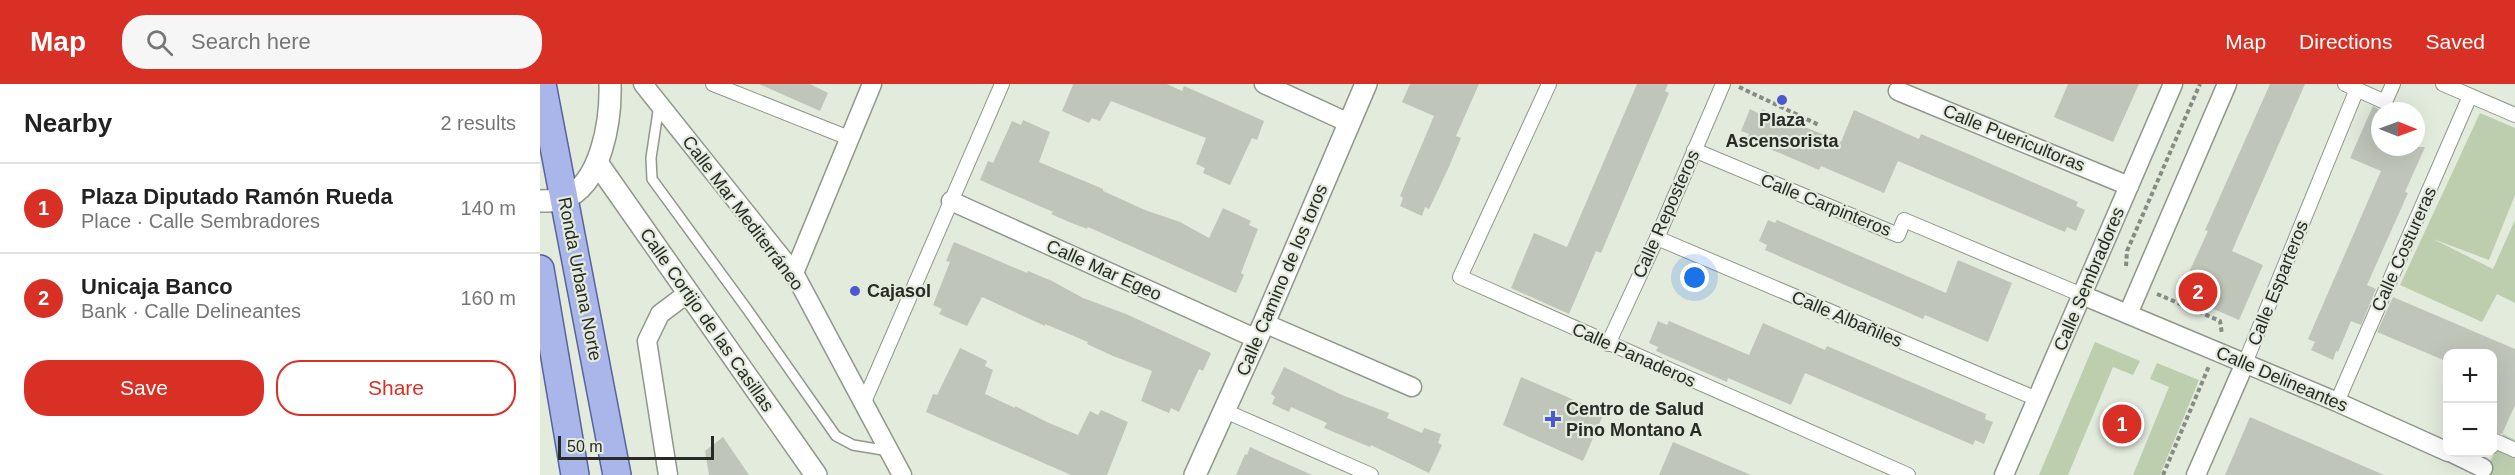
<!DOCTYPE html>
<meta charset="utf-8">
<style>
:root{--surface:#fff;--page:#f6f6f6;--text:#222;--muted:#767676;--line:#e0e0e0;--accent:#d93025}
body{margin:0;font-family:Arial,sans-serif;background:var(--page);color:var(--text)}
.controls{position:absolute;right:18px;bottom:18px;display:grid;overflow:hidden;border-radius:12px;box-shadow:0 6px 24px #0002}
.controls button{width:54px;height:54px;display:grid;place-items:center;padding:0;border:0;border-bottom:2px solid var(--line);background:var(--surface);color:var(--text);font:30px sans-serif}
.compass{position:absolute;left:1831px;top:18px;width:54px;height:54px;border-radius:50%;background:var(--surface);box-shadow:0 6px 24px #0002;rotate:91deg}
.scale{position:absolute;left:18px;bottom:15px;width:156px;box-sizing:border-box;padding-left:6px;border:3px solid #272a25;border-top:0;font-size:16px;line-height:21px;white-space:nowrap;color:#272a25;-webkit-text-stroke:4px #e3ebdd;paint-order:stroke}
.you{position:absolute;left:1155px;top:194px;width:21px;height:21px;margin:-15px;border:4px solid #fff;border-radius:50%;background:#1a73e8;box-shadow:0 0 0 9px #1a73e833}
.badge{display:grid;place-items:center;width:39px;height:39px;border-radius:50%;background:var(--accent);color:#fff;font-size:20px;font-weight:700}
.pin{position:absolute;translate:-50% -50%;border:3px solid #fff;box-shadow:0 2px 6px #0006}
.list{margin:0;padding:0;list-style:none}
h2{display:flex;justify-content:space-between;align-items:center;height:78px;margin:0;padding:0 24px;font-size:26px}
h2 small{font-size:20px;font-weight:400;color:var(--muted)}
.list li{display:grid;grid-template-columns:39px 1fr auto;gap:18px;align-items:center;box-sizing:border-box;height:90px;padding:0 24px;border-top:2px solid var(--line)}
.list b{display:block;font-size:22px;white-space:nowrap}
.list p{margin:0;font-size:20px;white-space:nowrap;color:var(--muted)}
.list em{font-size:20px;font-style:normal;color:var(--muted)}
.actions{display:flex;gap:12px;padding:18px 24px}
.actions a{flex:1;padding:14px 0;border:2px solid var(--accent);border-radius:24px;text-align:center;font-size:21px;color:var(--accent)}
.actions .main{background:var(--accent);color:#fff}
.icon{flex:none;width:33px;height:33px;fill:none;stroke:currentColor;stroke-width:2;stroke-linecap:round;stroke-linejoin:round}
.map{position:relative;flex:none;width:1975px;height:391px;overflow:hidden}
header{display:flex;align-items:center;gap:36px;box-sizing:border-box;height:84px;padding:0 30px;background:var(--accent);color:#fff}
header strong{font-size:28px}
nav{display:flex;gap:33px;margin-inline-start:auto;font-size:21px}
.search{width:420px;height:54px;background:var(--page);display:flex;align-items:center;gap:15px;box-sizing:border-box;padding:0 21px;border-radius:24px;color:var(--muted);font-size:22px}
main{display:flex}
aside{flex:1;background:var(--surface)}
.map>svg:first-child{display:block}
</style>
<header>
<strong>Map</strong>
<div class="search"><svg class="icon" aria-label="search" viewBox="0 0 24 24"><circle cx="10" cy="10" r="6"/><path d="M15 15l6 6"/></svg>Search here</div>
<nav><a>Map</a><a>Directions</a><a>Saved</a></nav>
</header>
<main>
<aside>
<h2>Nearby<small>2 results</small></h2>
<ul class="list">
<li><span class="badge">1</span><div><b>Plaza Diputado Ramón Rueda</b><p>Place · Calle Sembradores</p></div><em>140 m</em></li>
<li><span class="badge">2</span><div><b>Unicaja Banco</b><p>Bank · Calle Delineantes</p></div><em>160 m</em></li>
</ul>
<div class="actions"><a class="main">Save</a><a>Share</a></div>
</aside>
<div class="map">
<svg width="1975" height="391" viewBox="0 0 1975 391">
<rect width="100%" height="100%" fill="#e3ebdd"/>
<!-- green -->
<g fill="#bdceaf">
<polygon points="1940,29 1975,44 1975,111 1949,176 1893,155 1953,185 1975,136 1975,219 1957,210 1942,238 1860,201"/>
<polygon points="1555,258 1600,277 1593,291 1573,283 1528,391 1499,391"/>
<polygon points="1617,279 1659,296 1620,391 1593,391 1629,303 1610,295"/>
<polygon points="1963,350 1975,356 1975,391 1944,391"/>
</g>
<!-- building -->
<g fill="#bfc6b9">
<polygon points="219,0 270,0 288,9 280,27"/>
<polygon points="532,0 627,0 642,7 644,2 724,37 717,56 712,54 690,101 663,89 665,84 656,80 666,54 571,17 560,37 552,34 549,39 522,27 533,1"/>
<polygon points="870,0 939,0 916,52 921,54 908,85 889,125 885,123 882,132 860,122 863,114 860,112 894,32 862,18"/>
<polygon points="1097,0 1128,0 1125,7 1129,9 1061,169 1056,167 1029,230 971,204 994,149 1027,163"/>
<polygon points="1528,0 1599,0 1573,58 1514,33"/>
<polygon points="1730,0 1765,0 1692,167 1723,181 1699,236 1639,210 1668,147 1665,146"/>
<polygon points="1833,22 1840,26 1840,63 1885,63 1865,108 1868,109 1827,201 1836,205 1821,241 1811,237 1798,268 1796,267 1793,276 1771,266 1775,258 1768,255 1841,87 1810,74"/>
<polygon points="1210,25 1220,30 1222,25 1301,58 1314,26 1379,55 1381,50 1433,72 1538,118 1536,122 1545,126 1536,147 1527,143 1525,148 1358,77 1344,109 1281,82 1279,86 1207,55 1209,50 1201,47"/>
<polygon points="483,36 510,48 499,78 563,105 563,107 605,126 640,138 669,154 683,124 711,137 709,141 718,145 701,189 704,191 696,209 548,143 547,145 529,138 511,130 513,128 440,96 448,77 453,79 472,37 481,41"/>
<polygon points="1228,136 1235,139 1237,136 1406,209 1418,176 1472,199 1448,258 1385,231 1383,235 1225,166 1227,161 1219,157"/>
<polygon points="414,158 487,189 488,187 512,197 543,214 586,230 671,269 663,287 659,285 639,328 631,324 629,329 601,317 612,287 573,272 547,260 548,258 505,240 505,242 442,213 427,242 399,230 402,225 393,221 410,178 406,177"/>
<polygon points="1853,213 1975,265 1975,321 1962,350 1953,349 1953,270 1908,270 1908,278 1837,248"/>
<polygon points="1118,237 1127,241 1129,237 1209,271 1223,239 1285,266 1287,262 1446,330 1445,335 1453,338 1444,360 1435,356 1433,361 1265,289 1251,321 1188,294 1187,298 1116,267 1118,263 1109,259"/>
<polygon points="420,264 447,277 445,282 453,286 445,310 475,324 475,322 509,339 538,351 550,327 558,331 561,326 588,338 567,391 531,391 386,328 393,310 397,311"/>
<polygon points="744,283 802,311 849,329 847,334 882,349 884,344 901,350 898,359 902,361 889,389 831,361 830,363 784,344 787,339 751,323 749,328 732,320 735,313 731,310"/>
<polygon points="981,293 1064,329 1043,377 963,341"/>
<polygon points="1710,333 1844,391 1685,391"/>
<polygon points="183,353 209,391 169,391 165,367"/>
<polygon points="1133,358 1211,391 1119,391"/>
<polygon points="710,363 727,371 772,391 696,391 705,370 707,371"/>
</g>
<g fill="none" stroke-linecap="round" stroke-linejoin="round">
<!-- service casing -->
<g stroke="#90978b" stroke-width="12">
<polyline id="service" points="119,21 111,74 112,95 207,225 296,352 313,361 349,367"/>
</g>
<!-- pedestrian casing -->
<g stroke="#90978b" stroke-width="16">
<g id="pedestrian">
<polyline points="173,0 309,54"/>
<polyline points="1009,0 920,193 1368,391"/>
<polyline points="1805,0 1845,18 1853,0"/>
<polyline points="1903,0 1975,31"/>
<polyline points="1154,66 1358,151 1364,136 1542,211"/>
<polyline points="1117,154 1497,315"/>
<polyline points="1068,260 1117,154 1183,0"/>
<polyline points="1705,279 1817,5"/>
<polyline points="324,318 462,0"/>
<polyline points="1797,318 1930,12"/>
<polyline points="685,327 831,391"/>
<polyline points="1952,362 1955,357 1975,366"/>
</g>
</g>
<!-- minor casing -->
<g stroke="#90978b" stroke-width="21">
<g id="minor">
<polyline points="103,0 254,189 362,391"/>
<polyline points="724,0 809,39"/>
<polyline points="1358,7 1589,102"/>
<polyline points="411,117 717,255"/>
<polyline points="254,189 332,0"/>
<polyline points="1542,211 1797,318 1908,368"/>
<polyline points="1588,230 1687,0"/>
<polyline points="724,239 872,303"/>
<polyline points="1910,368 1943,384"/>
<polyline points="128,391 107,257 120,230 148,209"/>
<polyline points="1464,391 1633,0"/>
<polyline points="1656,391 1705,279"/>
</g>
</g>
<!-- tertiary casing -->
<g stroke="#90978b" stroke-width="24">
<g id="tertiary">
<polyline points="58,80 276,391"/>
<path d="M 0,117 C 7,117 17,117 23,115 C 62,101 71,35 70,0"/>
<polyline points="655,391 724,239 826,0"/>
</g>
</g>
<!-- primary casing -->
<g stroke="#57649c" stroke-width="30">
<g id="primary">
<polyline points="2,0 77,391"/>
<polyline points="0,185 35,391"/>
</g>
</g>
<!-- path -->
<g stroke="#868c82" stroke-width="4" stroke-dasharray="4.5 3" stroke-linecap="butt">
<polyline points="1199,3 1279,41"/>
<polyline points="1586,182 1587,167 1660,0"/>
<polyline points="1617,210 1680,237 1682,250"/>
<polyline points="1623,391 1669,282"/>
</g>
<!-- service -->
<use href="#service" stroke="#fff" stroke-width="9"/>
<!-- pedestrian -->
<use href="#pedestrian" stroke="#fff" stroke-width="14"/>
<!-- minor -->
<use href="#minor" stroke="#fff" stroke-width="18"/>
<!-- tertiary -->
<use href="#tertiary" stroke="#fff" stroke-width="21"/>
<!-- primary -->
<use href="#primary" stroke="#aab5ea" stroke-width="27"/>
</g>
<!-- markers -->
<g fill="#4a59ce" stroke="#e3ebdd" stroke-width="2">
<circle cx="1242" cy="16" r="6"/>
<circle cx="315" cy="207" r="6"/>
<path d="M1010 326h6v6h6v6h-6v6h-6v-6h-6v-6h6z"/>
</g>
<g text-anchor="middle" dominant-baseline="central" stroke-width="4.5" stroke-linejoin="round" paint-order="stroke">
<!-- poi labels -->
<g font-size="18" font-weight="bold" fill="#272a25" stroke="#e3ebdd" text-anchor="start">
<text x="1242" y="36" text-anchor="middle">Plaza<tspan x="1242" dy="21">Ascensorista</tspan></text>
<text x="327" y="207">Cajasol</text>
<text x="1026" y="325">Centro de Salud<tspan x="1026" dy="21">Pino Montano A</tspan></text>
</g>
<!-- street labels -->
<g font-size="18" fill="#272a25" stroke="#e3ebdd">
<text transform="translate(1474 54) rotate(22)">Calle Puericultoras</text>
<text transform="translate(1286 121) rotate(22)">Calle Carpinteros</text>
<text transform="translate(203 129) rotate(53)">Calle Mar Mediterráneo</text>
<text transform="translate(1126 130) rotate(-66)">Calle Reposteros</text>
<text transform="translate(1864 165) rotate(-66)">Calle Costureras</text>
<text transform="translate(564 186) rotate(24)">Calle Mar Egeo</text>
<text transform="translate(40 195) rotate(79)">Ronda Urbana Norte</text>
<text transform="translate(1549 195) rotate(-67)">Calle Sembradores</text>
<text transform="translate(742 196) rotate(-67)">Calle Camino de los toros</text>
<text transform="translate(1738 199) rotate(-68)">Calle Esparteros</text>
<text transform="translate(1307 235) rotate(23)">Calle Albañiles</text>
<text transform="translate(167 236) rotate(55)">Calle Cortijo de las Casillas</text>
<text transform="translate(1094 271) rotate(24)">Calle Panaderos</text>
<text transform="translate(1742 295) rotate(23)">Calle Delineantes</text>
</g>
</g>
</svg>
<div class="controls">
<button>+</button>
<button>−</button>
</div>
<svg class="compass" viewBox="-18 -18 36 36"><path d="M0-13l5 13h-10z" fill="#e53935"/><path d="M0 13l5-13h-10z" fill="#767676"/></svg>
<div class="scale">50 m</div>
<div class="you"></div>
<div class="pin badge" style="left:1582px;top:340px">1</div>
<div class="pin badge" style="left:1658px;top:208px">2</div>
</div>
</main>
